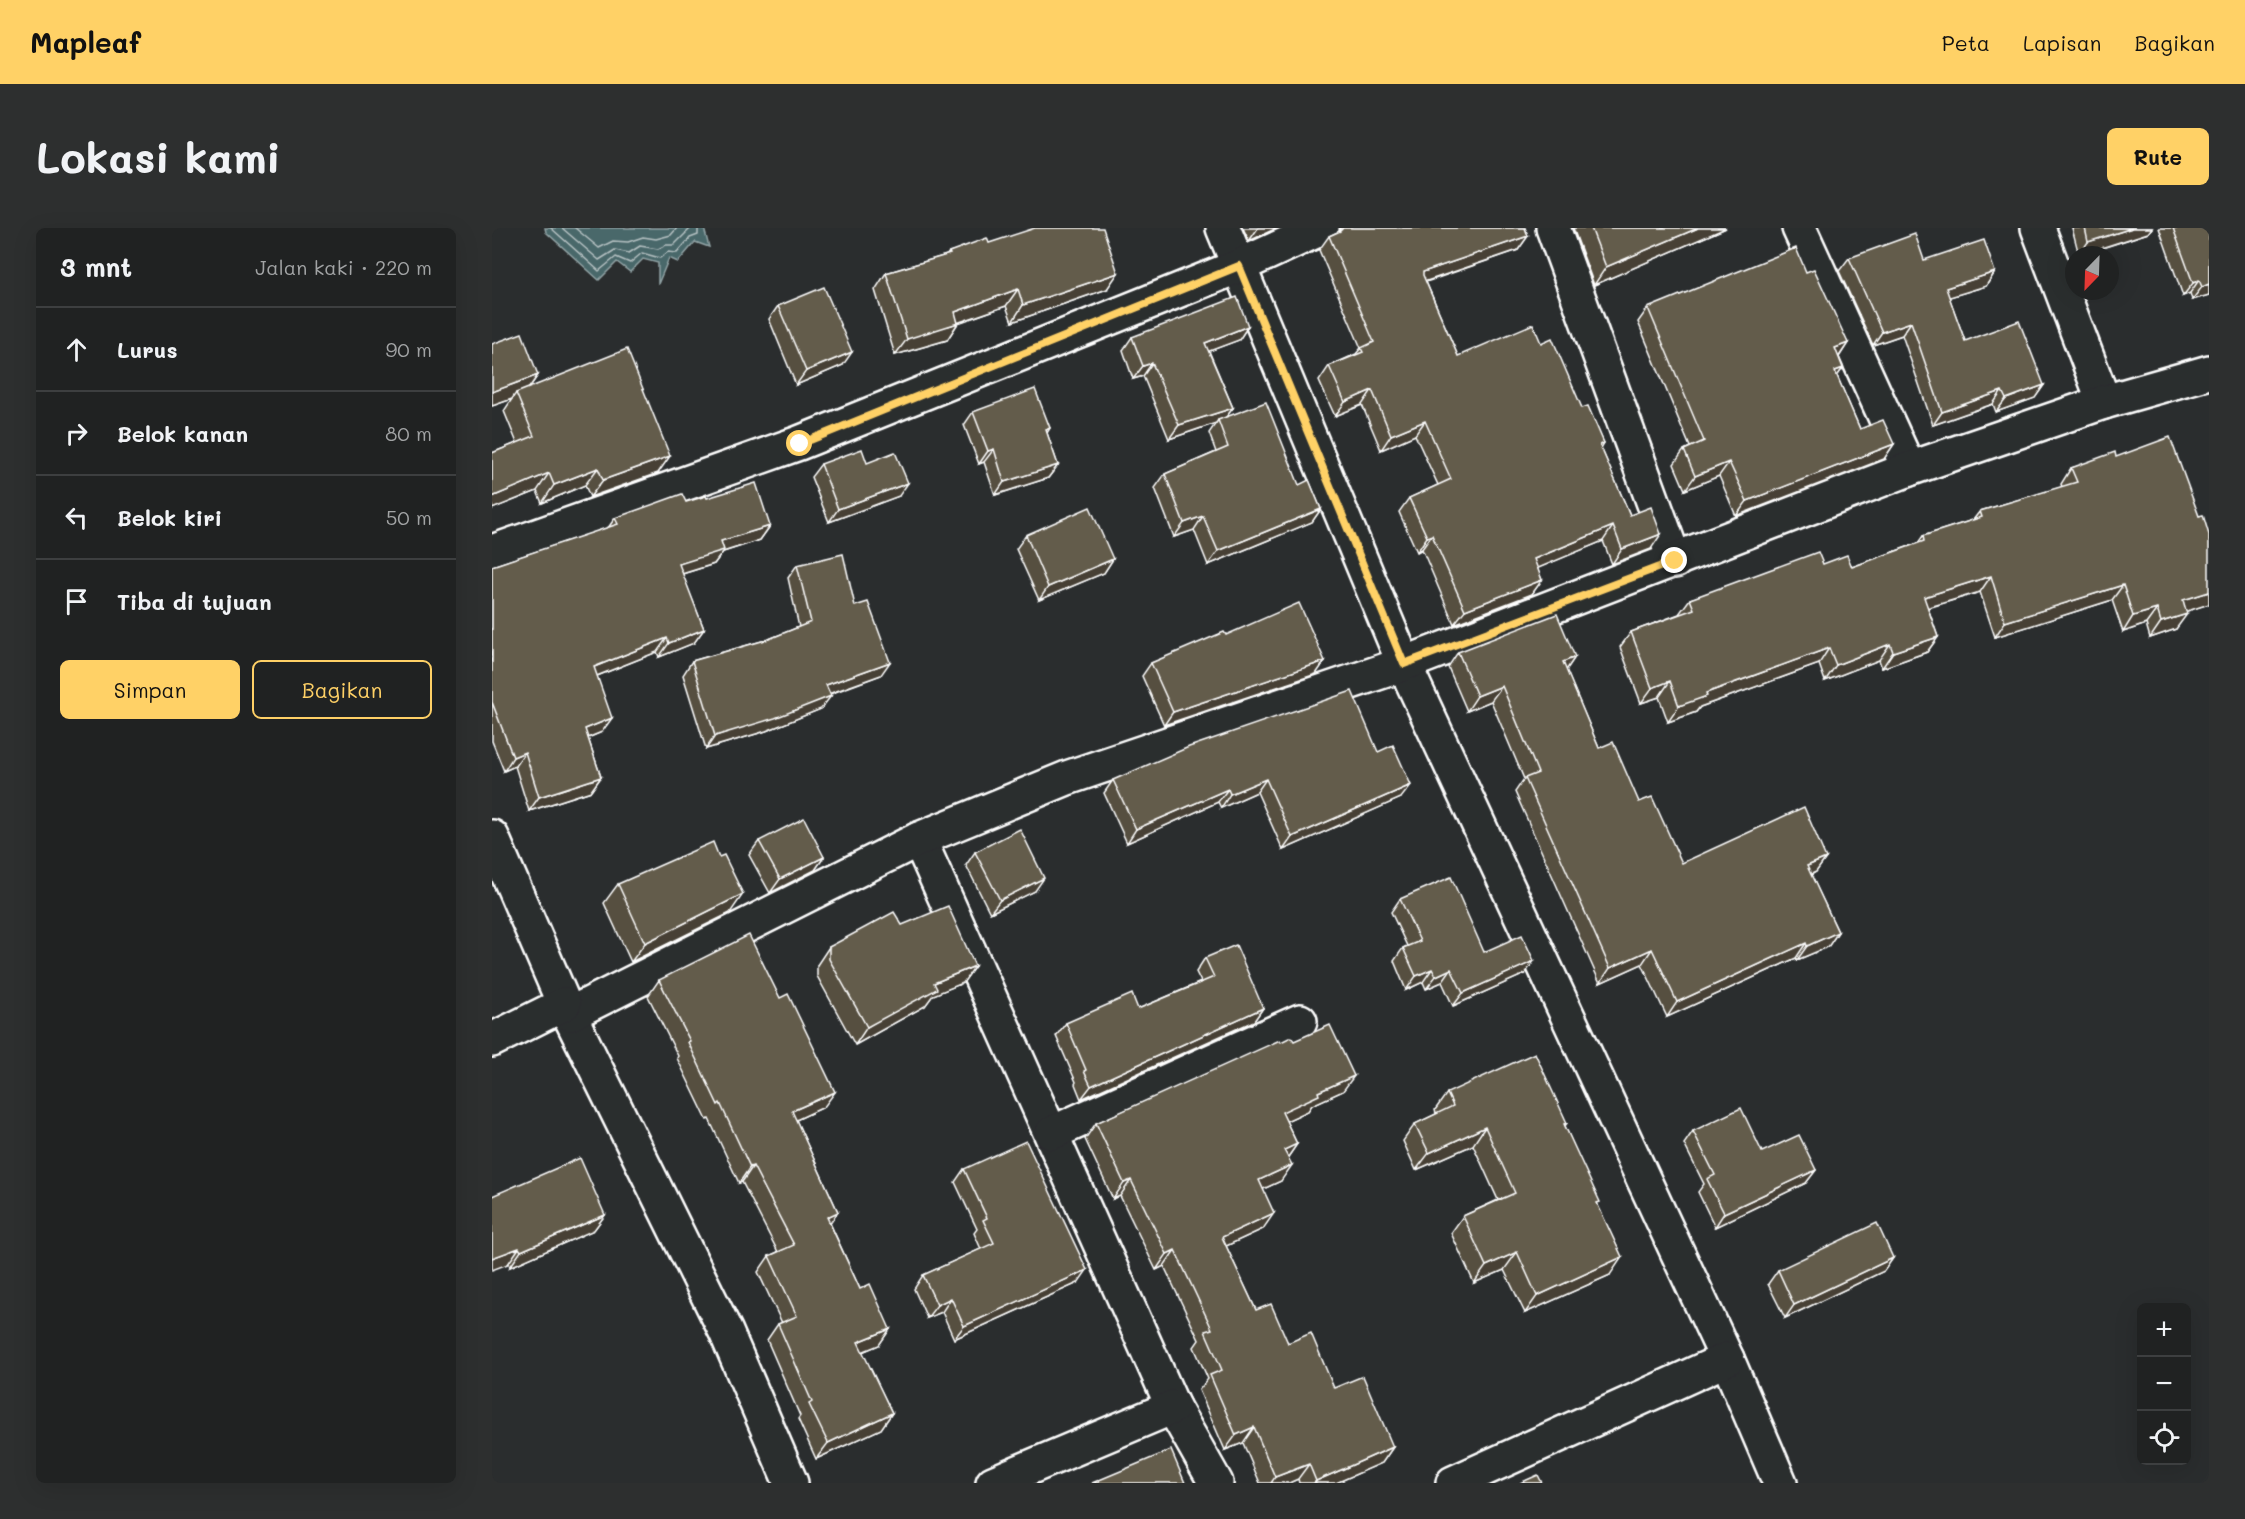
<!DOCTYPE html>
<html lang="id">
<meta charset="utf-8">
<style>
:root{--surface:#202222;--page:#2d2f2f;--text:#f1f3f6;--muted:#a2a4a5;--line:#3d3f40;--accent:#ffd166}
body{margin:0;font-family:Mali,sans-serif;background:var(--page);color:var(--text)}
.controls{position:absolute;right:18px;bottom:18px;display:grid;overflow:hidden;border-radius:9px;box-shadow:0 6px 24px #0002}
.controls button{width:54px;height:54px;display:grid;place-items:center;padding:0;border:0;border-bottom:2px solid var(--line);background:var(--surface);color:var(--text);font:30px sans-serif}
.compass{position:absolute;left:1573px;top:18px;width:54px;height:54px;border-radius:50%;background:var(--surface);box-shadow:0 6px 24px #0002;rotate:203deg}
.stop{position:absolute;width:18px;height:18px;margin:-14px;border:4px solid #ffd166;border-radius:50%;background:#fff}
.stop.end{background:#ffd166;border-color:#fff;box-shadow:0 2px 6px #0008}
.list{margin:0;padding:0;list-style:none}
h2{display:flex;justify-content:space-between;align-items:center;height:78px;margin:0;padding:0 24px;font-size:26px}
h2 small{font-size:20px;font-weight:400;color:var(--muted)}
.list li{display:grid;grid-template-columns:39px 1fr auto;gap:18px;align-items:center;box-sizing:border-box;height:84px;padding:0 24px;border-top:2px solid var(--line)}
.list b{display:block;font-size:22px;white-space:nowrap}
.list em{font-size:20px;font-style:normal;color:var(--muted)}
.actions{display:flex;gap:12px;padding:18px 24px}
.actions a{flex:1;padding:14px 0;border:2px solid var(--accent);border-radius:9px;text-align:center;font-size:21px;color:var(--accent)}
.actions .main{background:var(--accent);color:#111}
.icon{flex:none;width:33px;height:33px;fill:none;stroke:currentColor;stroke-width:2;stroke-linecap:round;stroke-linejoin:round}
.map{position:relative;flex:none;width:1717px;height:1255px;overflow:hidden;border-radius:9px}
header{display:flex;align-items:center;gap:36px;box-sizing:border-box;height:84px;padding:0 30px;background:var(--accent);color:#111}
header strong{font-size:28px}
nav{display:flex;gap:33px;margin-inline-start:auto;font-size:21px}
.intro{display:flex;align-items:center;justify-content:space-between;box-sizing:border-box;height:144px;padding:0 36px}
h1{margin:0;font-size:42px}
.button{padding:15px 27px;border-radius:9px;background:var(--accent);color:#111;font-size:21px;font-weight:700}
main{display:flex;gap:36px;padding:0 36px}
aside{flex:1;background:var(--surface);border-radius:9px;box-shadow:0 6px 24px #0002}
.map>svg:first-child{display:block}
</style>
<header>
<strong>Mapleaf</strong>
<nav><a>Peta</a><a>Lapisan</a><a>Bagikan</a></nav>
</header>
<div class="intro"><h1>Lokasi kami</h1><a class="button">Rute</a></div>
<main>
<aside>
<h2>3 mnt<small>Jalan kaki · 220 m</small></h2>
<ul class="list">
<li><svg class="icon" aria-label="ahead" viewBox="0 0 24 24"><path d="M12 20V5M6 11l6-6 6 6"/></svg><div><b>Lurus</b></div><em>90 m</em></li>
<li><svg class="icon" aria-label="right" viewBox="0 0 24 24"><path d="M7 20v-9h11M14 6l5 5-5 5"/></svg><div><b>Belok kanan</b></div><em>80 m</em></li>
<li><svg class="icon" aria-label="left" viewBox="0 0 24 24"><path d="M17 20v-9H6M10 6l-5 5 5 5"/></svg><div><b>Belok kiri</b></div><em>50 m</em></li>
<li><svg class="icon" aria-label="arrive" viewBox="0 0 24 24"><path d="M6 21V4h12l-3 4 3 4H6"/></svg><div><b>Tiba di tujuan</b></div></li>
</ul>
<div class="actions"><a class="main">Simpan</a><a>Bagikan</a></div>
</aside>
<div class="map">
<svg width="1717" height="1255" viewBox="0 0 1717 1255">
<rect width="100%" height="100%" fill="#2a2d2e"/>
<filter id="ink" filterUnits="userSpaceOnUse"><feTurbulence type="fractalNoise" baseFrequency=".0167" numOctaves="2"/><feDisplacementMap in="SourceGraphic" scale="12" xChannelSelector="R" yChannelSelector="G"/><feConvolveMatrix kernelMatrix="1 2 1 2 8 2 1 2 1" color-interpolation-filters="sRGB"/></filter>
<g filter="url(#ink)">
<!-- water -->
<polygon fill="#49676a" stroke="#92a4a6" stroke-width="1.5" points="53,0 212,0 217,19 203,14 186,34 177,30 166,56 166,35 151,31 138,44 125,34 107,52 54,4"/>
<g fill="none" stroke-linecap="round" stroke-linejoin="round">
<!-- shore -->
<g stroke="#b6c2c3" stroke-width="1.5">
<polyline points="59,0 107,43 124,29 138,35 150,25 168,30 176,24 185,25 198,10 206,7 206,0"/>
<polyline points="70,0 107,32 123,22 137,25 148,18 166,21 174,17 182,17 199,0"/>
<polyline points="83,0 107,20 121,13 136,14 151,9 164,11 179,7 185,0"/>
</g>
<!-- minor casing -->
<g stroke="#fff" stroke-width="38">
<g id="minor">
<polyline points="731,0 912,436 1235,1131 1288,1255"/>
<polyline points="1061,0 1183,333"/>
<polyline points="1307,0 1417,241"/>
<polyline points="1546,0 1612,174"/>
<polyline points="0,324 307,215 747,38 830,0"/>
<polyline points="0,609 72,776 234,1104 299,1255"/>
<polyline points="427,611 681,1179 724,1255"/>
<polyline points="78,786 427,611 575,550 912,436 1417,241 1612,174 1717,144"/>
<polyline points="0,812 72,776"/>
<polyline points="560,905 808,793"/>
<polyline points="501,1255 681,1179"/>
<polyline points="961,1255 1235,1131"/>
</g>
</g>
<!-- minor -->
<use href="#minor" stroke="#2a2d2e" stroke-width="33"/>
</g>
<!-- wall -->
<g fill="#564f41" stroke="#fff" stroke-width="1.5">
<polygon points="751,0 785,0 757,13"/>
<polygon points="848,0 1033,0 1036,8 1026,22 934,54 966,128 1049,115 1090,180 1112,215 1109,220 1138,287 1159,321 1120,336 1111,313 1045,340 1050,352 1040,366 962,396 930,321 925,324 907,284 917,270 946,257 923,207 889,222 870,177 843,188 827,153 837,138 864,126 869,120 827,22 837,8 848,3"/>
<polygon points="1081,0 1234,0 1102,57"/>
<polygon points="1580,0 1660,0 1656,5 1589,27 1587,27"/>
<polygon points="1667,0 1717,0 1717,67 1700,72 1698,65 1691,68"/>
<polygon points="497,15 615,61 520,94 514,78 466,95 455,112 403,127 383,62 394,45 455,27 457,24"/>
<polygon points="1357,30 1432,32 1503,44 1494,58 1457,69 1473,113 1552,157 1543,170 1504,184 1501,176 1441,197 1410,107 1381,117 1347,43"/>
<polygon points="1314,44 1356,115 1347,129 1351,140 1345,148 1368,201 1402,216 1392,231 1244,288 1227,248 1193,262 1182,236 1192,222 1198,219 1146,94 1156,80"/>
<polygon points="286,78 351,137 304,157 277,91"/>
<polygon points="756,98 747,112 717,123 741,180 734,189 807,257 829,281 820,294 716,337 702,302 682,309 663,260 673,246 724,224 717,205 724,195 677,211 651,148 641,151 631,122 640,109"/>
<polygon points="46,147 37,160 166,245 98,269 93,257 50,275 45,263 0,281 0,225 25,215 12,183 20,171 0,178"/>
<polygon points="481,184 558,200 555,205 566,237 556,250 503,267 492,234 487,236 472,197"/>
<polygon points="1624,229 1717,376 1694,383 1684,401 1658,410 1654,396 1631,404 1620,372 1503,409 1488,364 1436,380 1446,409 1435,424 1390,440 1387,432 1333,453 1327,436 1208,479 1204,484 1176,494 1167,469 1149,475 1128,419 1139,404 1187,386 1198,371 1331,336 1360,339 1426,315 1431,308 1481,292 1488,283 1570,259 1569,256 1579,240"/>
<polygon points="375,235 407,268 337,294 319,249 329,236"/>
<polygon points="215,270 278,298 268,312 231,324 222,336 190,346 212,401 202,415 167,429 165,424 105,448 110,504 96,510 109,549 99,563 37,583 23,538 12,543 0,513 0,338 116,300 123,290"/>
<polygon points="534,307 621,331 612,345 547,372 524,321"/>
<polygon points="305,337 363,378 389,447 338,466 329,481 274,503 214,521 191,447 200,433 277,411 307,399 296,350"/>
<polygon points="734,407 824,446 672,497 650,448 659,435"/>
<polygon points="966,424 1083,429 1074,442 1107,520 1147,574 1190,635 1334,630 1324,644 1319,647 1346,704 1336,719 1305,732 1304,730 1175,789 1150,736 1108,755 1023,564 1032,551 999,473 975,483 956,439"/>
<polygon points="886,524 909,570 791,622 765,564 729,580 726,574 635,615 612,565 621,552"/>
<polygon points="267,613 332,629 323,642 278,665 257,627"/>
<polygon points="483,624 543,663 498,685 474,637"/>
<polygon points="126,656 238,685 139,734 112,675"/>
<polygon points="908,671 992,724 1033,746 961,778 950,754 934,761 931,754 914,762 902,733 911,720 915,718 899,684"/>
<polygon points="410,697 483,738 471,755 441,767 433,778 363,817 325,748 325,737 337,719"/>
<polygon points="713,730 771,780 762,793 589,871 583,856 584,854 564,808 574,795 646,781 709,754 704,744"/>
<polygon points="167,752 332,879 304,892 346,984 338,995 368,1061 398,1101 387,1117 370,1124 400,1185 389,1201 324,1231 306,1191 308,1188 275,1112 286,1096 290,1095 266,1044 277,1028 286,1024 250,954 247,955 217,891 215,892 185,830 186,828 156,768"/>
<polygon points="802,813 851,863 820,877 816,883 794,893 805,916 796,929 789,953 771,961 771,1001 734,1018 764,1082 901,1219 890,1235 844,1255 807,1255 806,1251 797,1255 768,1255 751,1215 733,1222 707,1162 716,1151 702,1119 707,1112 672,1038 664,1042 628,968 621,971 593,911 604,895 789,814"/>
<polygon points="955,865 1075,895 1073,898 1106,977 1118,1047 1033,1085 1012,1042 982,1055 959,1005 971,988 1006,972 981,917 924,942 911,913 923,896 944,886 943,882"/>
<polygon points="1201,903 1270,924 1324,942 1314,955 1223,999 1206,964 1212,956 1192,916"/>
<polygon points="472,941 586,1055 462,1111 450,1084 435,1090 422,1061 431,1047 489,1021 482,1005 485,1001 463,954"/>
<polygon points="0,968 113,987 102,1002 18,1039"/>
<polygon points="1401,1030 1392,1043 1293,1090 1276,1056 1286,1042"/>
</g>
<!-- shaded-wall -->
<g fill="#464035" stroke="#fff" stroke-width="1.5">
<polygon points="766,0 785,0 757,13"/>
<polygon points="1206,0 1234,0 1102,57 1114,39"/>
<polygon points="1640,0 1660,0 1656,5 1587,27 1596,14"/>
<polygon points="1036,8 1026,22 920,58 931,44"/>
<polygon points="1503,44 1494,58 1445,73 1454,60"/>
<polygon points="626,45 615,61 520,94 531,77"/>
<polygon points="1707,52 1698,65 1691,68 1701,55"/>
<polygon points="1717,56 1717,67 1700,72 1710,59"/>
<polygon points="526,61 514,78 456,98 466,95 455,112 403,127 415,111 463,84"/>
<polygon points="1419,94 1410,107 1381,117 1390,104"/>
<polygon points="756,98 747,112 704,128 713,115"/>
<polygon points="1356,115 1346,130 1343,120"/>
<polygon points="360,124 351,137 304,157 314,143"/>
<polygon points="660,135 651,148 641,151 651,138"/>
<polygon points="1351,140 1341,154 1343,143"/>
<polygon points="46,147 32,167 24,165 20,171 0,178 0,164"/>
<polygon points="1552,157 1543,170 1504,184 1514,171"/>
<polygon points="880,162 870,177 843,188 853,174"/>
<polygon points="1510,163 1501,176 1441,197 1450,184"/>
<polygon points="741,180 731,193 726,192 724,195 677,211 687,197"/>
<polygon points="933,193 923,207 889,222 899,207"/>
<polygon points="1402,216 1392,231 1244,288 1255,273"/>
<polygon points="502,221 492,234 487,236 496,223"/>
<polygon points="178,228 166,245 98,269 111,252"/>
<polygon points="1237,234 1227,248 1193,262 1203,248"/>
<polygon points="566,237 556,250 503,267 512,254"/>
<polygon points="106,240 93,257 50,275 62,257"/>
<polygon points="57,245 45,263 0,281 0,269"/>
<polygon points="416,255 407,268 337,294 346,281"/>
<polygon points="829,281 820,294 716,337 726,323"/>
<polygon points="711,288 702,302 682,309 692,295"/>
<polygon points="278,298 268,312 231,324 222,336 177,350 187,336 229,313"/>
<polygon points="1121,298 1111,313 1032,346 1042,331"/>
<polygon points="1169,306 1159,321 1120,336 1130,321"/>
<polygon points="940,307 930,321 925,324 935,309"/>
<polygon points="621,331 612,345 547,372 556,359"/>
<polygon points="1499,348 1488,364 1421,384 1432,369"/>
<polygon points="1050,352 1040,366 962,396 973,382"/>
<polygon points="1631,357 1620,372 1503,409 1513,394"/>
<polygon points="1717,364 1717,376 1680,388 1691,372"/>
<polygon points="1665,381 1654,396 1631,404 1641,388"/>
<polygon points="1695,386 1684,401 1658,410 1669,394"/>
<polygon points="212,401 202,415 167,429 177,415"/>
<polygon points="1446,409 1435,424 1390,440 1401,424"/>
<polygon points="175,410 165,424 92,453 102,439"/>
<polygon points="1398,416 1387,432 1333,453 1344,437"/>
<polygon points="1337,420 1327,436 1208,479 1204,484 1176,494 1187,478 1214,465"/>
<polygon points="1083,429 1073,444 1071,434"/>
<polygon points="833,433 824,446 672,497 681,484"/>
<polygon points="398,434 389,447 325,470 334,457"/>
<polygon points="1178,453 1167,469 1149,475 1160,460"/>
<polygon points="1010,458 999,473 975,483 985,468"/>
<polygon points="339,468 329,481 274,503 214,521 223,508"/>
<polygon points="120,490 110,504 83,515 93,501"/>
<polygon points="33,524 23,538 12,543 21,529"/>
<polygon points="109,549 99,563 37,583 47,569"/>
<polygon points="774,551 765,564 729,580 738,566"/>
<polygon points="919,557 909,570 791,622 800,609"/>
<polygon points="736,561 726,574 635,615 644,601"/>
<polygon points="332,629 323,642 278,665 288,651"/>
<polygon points="1334,630 1324,644 1304,653 1315,638"/>
<polygon points="552,650 543,663 498,685 508,672"/>
<polygon points="251,666 238,685 139,734 153,715"/>
<polygon points="1346,704 1336,719 1305,732 1315,718"/>
<polygon points="1314,715 1304,730 1175,789 1185,774"/>
<polygon points="1160,721 1150,736 1108,755 1118,740"/>
<polygon points="1042,733 1033,746 961,778 971,765"/>
<polygon points="483,738 471,755 441,767 433,778 363,817 375,799 442,755"/>
<polygon points="940,741 931,754 914,762 924,748"/>
<polygon points="959,741 950,754 934,761 944,748"/>
<polygon points="771,780 762,793 589,871 599,858"/>
<polygon points="862,848 851,863 820,877 816,883 779,900 790,884 826,864"/>
<polygon points="343,864 332,879 289,899 300,883"/>
<polygon points="993,899 981,917 924,942 937,925"/>
<polygon points="805,916 794,932 792,922"/>
<polygon points="800,937 789,953 756,968 767,952"/>
<polygon points="261,938 250,954 247,955 258,939"/>
<polygon points="1324,942 1314,955 1223,999 1232,985"/>
<polygon points="639,952 628,968 621,971 632,955"/>
<polygon points="346,984 335,1000 335,989"/>
<polygon points="782,985 771,1001 719,1025 730,1009"/>
<polygon points="113,987 102,1002 18,1039 29,1023"/>
<polygon points="27,1020 16,1036 0,1042 0,1030"/>
<polygon points="683,1022 672,1038 664,1042 675,1026"/>
<polygon points="1025,1024 1012,1042 982,1055 994,1038"/>
<polygon points="1130,1029 1118,1047 1033,1085 1045,1068"/>
<polygon points="1401,1030 1392,1043 1293,1090 1302,1077"/>
<polygon points="595,1042 586,1055 462,1111 472,1098"/>
<polygon points="459,1070 450,1084 435,1090 445,1077"/>
<polygon points="398,1101 387,1117 355,1130 366,1114"/>
<polygon points="400,1185 389,1201 324,1231 336,1215"/>
<polygon points="762,1199 751,1215 733,1222 744,1207"/>
<polygon points="901,1219 890,1235 844,1255 822,1255 824,1253"/>
<polygon points="817,1236 806,1251 797,1255 779,1255 783,1249"/>
</g>
<!-- building -->
<g fill="#645c4c" stroke="#fff" stroke-width="1.5">
<polygon points="543,0 611,0 626,45 531,77 526,61 463,84 466,95 415,111 394,45 458,26 457,24 495,10 497,15"/>
<polygon points="851,0 1033,0 1036,8 931,44 931,47 966,128 1041,96 1049,115 1060,110 1090,180 1096,178 1112,215 1108,217 1138,287 1159,279 1169,306 1130,321 1121,298 1042,331 1050,352 973,382 940,307 935,309 917,270 959,251 933,193 899,207 880,162 853,174 837,138 871,124 869,120 882,114 837,8 848,3"/>
<polygon points="1099,0 1206,0 1114,39"/>
<polygon points="1593,0 1640,0 1596,14"/>
<polygon points="1681,0 1717,0 1717,56 1710,59 1707,52 1701,55"/>
<polygon points="1423,6 1432,32 1492,12 1503,44 1454,60 1473,113 1527,93 1552,157 1514,171 1510,163 1450,184 1419,94 1390,104 1357,30"/>
<polygon points="1304,20 1314,44 1322,41 1356,115 1343,120 1351,140 1343,143 1368,201 1391,192 1402,216 1255,273 1237,234 1203,248 1192,222 1212,213 1156,80"/>
<polygon points="332,59 360,124 314,143 286,78"/>
<polygon points="745,69 756,98 713,115 741,180 687,197 660,135 651,138 640,109"/>
<polygon points="30,105 46,147 0,164 0,116"/>
<polygon points="135,121 178,228 111,252 106,240 62,257 57,245 0,269 0,225 42,208 24,165"/>
<polygon points="543,161 558,200 554,202 566,237 512,254 502,221 496,223 481,184"/>
<polygon points="774,174 807,257 817,252 829,281 726,323 711,288 692,295 673,246 736,219 726,192"/>
<polygon points="1678,209 1707,288 1711,287 1717,307 1717,364 1691,372 1695,386 1669,394 1665,381 1641,388 1631,357 1513,394 1499,348 1432,369 1446,409 1401,424 1398,416 1344,437 1337,420 1214,465 1215,468 1187,478 1178,453 1160,460 1139,404 1202,381 1198,371 1326,324 1331,336 1355,327 1360,339 1432,313 1431,308 1490,289 1488,283 1585,254 1579,240 1623,224 1624,229"/>
<polygon points="370,221 375,235 403,224 416,255 346,281 329,236"/>
<polygon points="264,255 278,298 229,313 232,322 187,336 212,401 177,415 175,410 102,439 120,490 93,501 109,549 47,569 33,524 21,529 0,474 0,338 126,296 123,290 190,266 194,274 214,268 215,270"/>
<polygon points="598,279 621,331 556,359 534,307"/>
<polygon points="351,326 363,378 376,374 398,434 334,457 339,468 283,490 223,508 200,433 277,411 319,394 305,337"/>
<polygon points="807,375 833,433 681,484 659,435 732,404 734,407"/>
<polygon points="1065,386 1083,429 1071,434 1107,520 1121,514 1147,574 1160,569 1190,635 1312,579 1334,630 1315,638 1346,704 1315,718 1314,715 1185,774 1160,721 1118,740 1033,550 1046,545 1010,458 985,468 966,424"/>
<polygon points="860,463 886,524 901,517 919,557 800,609 774,551 738,566 736,561 644,601 621,552 697,519"/>
<polygon points="312,590 332,629 288,651 267,613"/>
<polygon points="528,601 552,650 508,672 483,624"/>
<polygon points="221,614 227,629 232,627 251,666 153,715 126,656"/>
<polygon points="959,649 992,724 1030,707 1042,733 971,765 959,741 944,748 940,741 924,748 911,720 928,713 908,671"/>
<polygon points="456,678 483,738 442,755 445,761 375,799 337,731 337,719 402,684 410,697"/>
<polygon points="257,707 288,770 296,766 343,864 300,883 346,984 335,989 368,1061 378,1056 398,1101 366,1114 400,1185 336,1215 317,1176 320,1174 286,1096 305,1088 277,1028 302,1017 261,938 258,939 228,875 226,877 196,814 198,813 167,752"/>
<polygon points="744,717 771,780 599,858 592,843 594,842 574,795 640,766 646,781 722,749 713,730"/>
<polygon points="838,797 862,848 826,864 827,867 790,884 805,916 792,922 800,937 767,952 782,985 730,1009 764,1082 779,1076 796,1115 819,1105 842,1160 871,1148 901,1219 824,1253 817,1236 783,1249 762,1199 744,1207 718,1147 730,1142 713,1103 720,1101 683,1022 675,1026 639,952 632,955 604,895 788,812 789,814 799,809 802,813"/>
<polygon points="1043,825 1075,895 1072,896 1108,974 1105,975 1130,1029 1045,1068 1025,1024 994,1038 971,988 1023,965 993,899 937,925 923,896 961,878 955,865"/>
<polygon points="1249,880 1270,924 1307,907 1324,942 1232,985 1215,951 1223,947 1201,903"/>
<polygon points="534,913 595,1042 472,1098 459,1070 445,1077 431,1047 502,1015 491,992 495,990 472,941"/>
<polygon points="88,930 113,987 29,1023 27,1020 0,1030 0,968"/>
<polygon points="1385,995 1401,1030 1302,1077 1286,1042"/>
<polygon points="679,1222 693,1255 600,1255"/>
<polygon points="1046,1247 1050,1255 1028,1255"/>
</g>
</g>
<g fill="none" stroke-linecap="round" stroke-linejoin="round" filter="url(#ink)">
<!-- route -->
<polyline stroke="#ffd166" stroke-width="8" points="308,216 747,38 912,436 1183,333"/>
</g>
</svg>
<div class="controls">
<button>+</button>
<button>−</button>
<button><svg class="icon" aria-label="locate" viewBox="0 0 24 24"><circle cx="12" cy="12" r="6"/><path d="M12 2v4M12 18v4M2 12h4M18 12h4"/></svg></button>
</div>
<svg class="compass" viewBox="-18 -18 36 36"><path d="M0-13l5 13h-10z" fill="#e53935"/><path d="M0 13l5-13h-10z" fill="#a2a4a5"/></svg>
<div class="stop" style="left:308px;top:216px"></div>
<div class="stop end" style="left:1183px;top:333px"></div>
</div>
</main>
